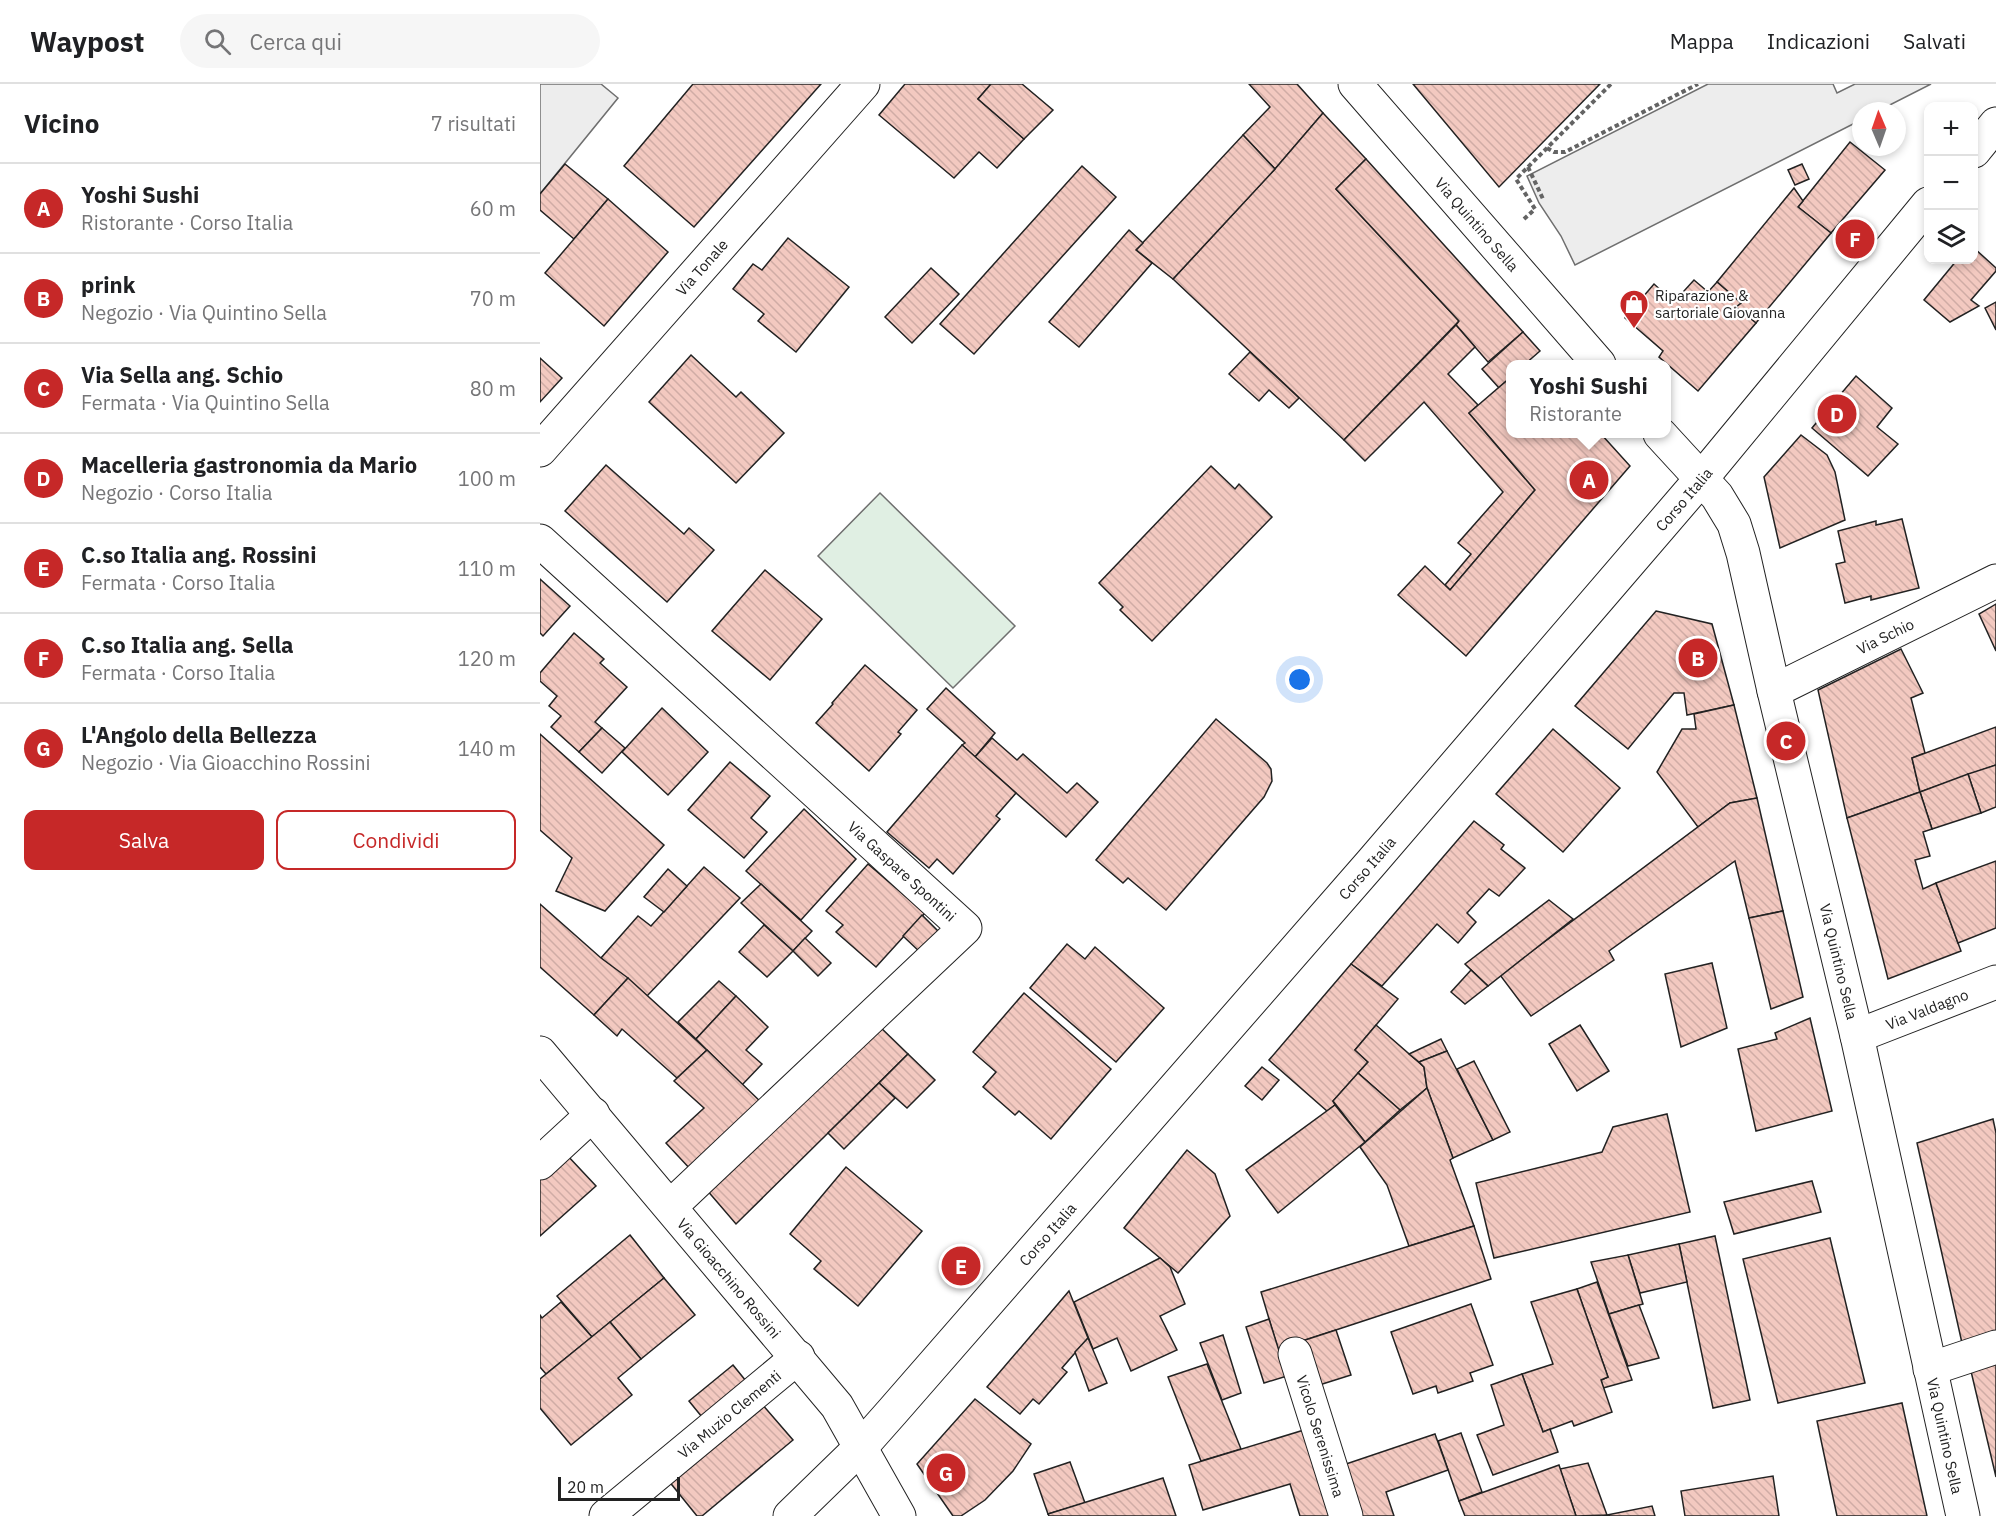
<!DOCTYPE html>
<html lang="it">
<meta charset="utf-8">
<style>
:root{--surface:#fff;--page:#f6f6f6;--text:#202124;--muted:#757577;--line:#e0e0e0;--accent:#c62828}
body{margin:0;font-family:"IBM Plex Sans",sans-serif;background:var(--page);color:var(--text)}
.controls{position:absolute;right:18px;top:18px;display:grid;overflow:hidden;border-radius:12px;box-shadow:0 3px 9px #0003}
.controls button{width:54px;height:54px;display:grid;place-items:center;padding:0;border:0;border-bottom:2px solid var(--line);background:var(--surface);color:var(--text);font:30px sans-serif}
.compass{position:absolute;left:1312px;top:18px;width:54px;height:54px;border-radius:50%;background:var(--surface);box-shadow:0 3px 9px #0003;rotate:358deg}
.scale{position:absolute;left:18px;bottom:15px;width:122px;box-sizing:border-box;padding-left:6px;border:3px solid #222;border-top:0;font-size:16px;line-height:21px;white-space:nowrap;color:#222;-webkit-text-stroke:4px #fff;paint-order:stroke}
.you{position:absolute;left:760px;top:596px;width:21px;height:21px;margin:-15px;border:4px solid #fff;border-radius:50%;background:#1a73e8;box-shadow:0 0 0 9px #1a73e833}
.badge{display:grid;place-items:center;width:39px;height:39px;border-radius:50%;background:var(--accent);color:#fff;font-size:20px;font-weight:700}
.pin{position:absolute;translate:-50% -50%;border:3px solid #fff;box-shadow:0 2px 6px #0006}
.popup{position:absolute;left:966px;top:276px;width:165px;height:78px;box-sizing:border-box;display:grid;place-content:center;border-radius:12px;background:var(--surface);filter:drop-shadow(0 2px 4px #0005);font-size:20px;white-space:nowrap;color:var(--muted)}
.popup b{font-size:22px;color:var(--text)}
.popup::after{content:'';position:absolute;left:50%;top:100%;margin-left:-12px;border:12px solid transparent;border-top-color:var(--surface)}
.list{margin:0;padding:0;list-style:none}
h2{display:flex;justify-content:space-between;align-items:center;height:78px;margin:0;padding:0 24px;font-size:26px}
h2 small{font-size:20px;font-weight:400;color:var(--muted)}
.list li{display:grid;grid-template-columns:39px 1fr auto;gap:18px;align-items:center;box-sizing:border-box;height:90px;padding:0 24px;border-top:2px solid var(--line)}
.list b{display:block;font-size:22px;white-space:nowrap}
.list p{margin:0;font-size:20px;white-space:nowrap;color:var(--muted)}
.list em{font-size:20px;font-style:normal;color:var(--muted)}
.actions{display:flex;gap:12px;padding:18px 24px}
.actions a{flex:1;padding:14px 0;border:2px solid var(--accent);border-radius:12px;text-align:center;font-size:21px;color:var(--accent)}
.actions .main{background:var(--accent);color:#fff}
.icon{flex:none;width:33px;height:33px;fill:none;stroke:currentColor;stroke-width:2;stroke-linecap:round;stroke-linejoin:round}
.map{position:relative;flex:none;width:1456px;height:1432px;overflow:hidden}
header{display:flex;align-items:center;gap:36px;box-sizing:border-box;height:84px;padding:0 30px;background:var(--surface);border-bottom:2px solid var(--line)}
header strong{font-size:28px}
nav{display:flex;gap:33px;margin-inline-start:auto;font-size:21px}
.search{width:420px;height:54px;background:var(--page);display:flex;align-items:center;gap:15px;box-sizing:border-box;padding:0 21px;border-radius:33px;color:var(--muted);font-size:22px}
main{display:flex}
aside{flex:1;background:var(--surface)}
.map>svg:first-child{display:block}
</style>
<header>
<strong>Waypost</strong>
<div class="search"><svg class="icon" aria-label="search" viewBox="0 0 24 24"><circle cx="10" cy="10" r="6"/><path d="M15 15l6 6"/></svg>Cerca qui</div>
<nav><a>Mappa</a><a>Indicazioni</a><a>Salvati</a></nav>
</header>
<main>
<aside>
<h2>Vicino<small>7 risultati</small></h2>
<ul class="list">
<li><span class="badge">A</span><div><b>Yoshi Sushi</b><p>Ristorante · Corso Italia</p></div><em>60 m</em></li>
<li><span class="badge">B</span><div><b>prink</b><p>Negozio · Via Quintino Sella</p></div><em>70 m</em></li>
<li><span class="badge">C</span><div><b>Via Sella ang. Schio</b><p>Fermata · Via Quintino Sella</p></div><em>80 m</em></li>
<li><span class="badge">D</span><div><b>Macelleria gastronomia da Mario</b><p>Negozio · Corso Italia</p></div><em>100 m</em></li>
<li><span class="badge">E</span><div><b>C.so Italia ang. Rossini</b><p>Fermata · Corso Italia</p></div><em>110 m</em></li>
<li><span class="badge">F</span><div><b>C.so Italia ang. Sella</b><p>Fermata · Corso Italia</p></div><em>120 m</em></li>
<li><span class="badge">G</span><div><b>L'Angolo della Bellezza</b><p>Negozio · Via Gioacchino Rossini</p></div><em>140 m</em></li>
</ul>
<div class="actions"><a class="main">Salva</a><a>Condividi</a></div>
</aside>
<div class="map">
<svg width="1456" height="1432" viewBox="0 0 1456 1432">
<defs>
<pattern id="building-back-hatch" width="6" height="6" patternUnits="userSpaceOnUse" patternTransform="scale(1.5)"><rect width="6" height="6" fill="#f3c9c0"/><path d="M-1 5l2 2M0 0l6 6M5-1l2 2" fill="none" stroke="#d0aca5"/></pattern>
</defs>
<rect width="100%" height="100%" fill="#fff"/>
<!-- park -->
<polygon fill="#e0efe3" stroke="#6f6f6f" stroke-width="1.5" points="340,409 475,542 413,604 278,472"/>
<!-- parking -->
<g fill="#ededed" stroke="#6f6f6f" stroke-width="1.5">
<polygon points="0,0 61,0 78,14 0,110"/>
<polygon points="1168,0 1293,0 1297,9 1315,0 1391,0 1338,27 1321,27 1321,36 1035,181 1021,152 999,119 987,92"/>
</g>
<!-- building -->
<g fill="url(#building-back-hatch)" stroke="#222" stroke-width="1.5">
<polygon points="153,0 281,0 154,143 84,82"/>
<polygon points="365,0 451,0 438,15 484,55 457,84 439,68 414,94 339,31"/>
<polygon points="451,0 482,0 513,26 484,55 438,15"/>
<polygon points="709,0 757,0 783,29 735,85 703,51 730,23"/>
<polygon points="873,0 1060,0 959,103"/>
<polygon points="783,29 826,75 796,105 919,237 804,356 633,195 735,85"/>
<polygon points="703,51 735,85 633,195 596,166"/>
<polygon points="1310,58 1345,86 1291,149 1258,123"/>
<polygon points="826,75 983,248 948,278 916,241 919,237 796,105"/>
<polygon points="25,80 68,115 34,155 0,126 0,110"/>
<polygon points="1262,80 1269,95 1255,101 1248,86"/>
<polygon points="542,82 576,113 434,270 400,240"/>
<polygon points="1254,104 1263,117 1258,123 1291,149 1216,239 1196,223 1201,219 1177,198"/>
<polygon points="68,115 128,168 64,242 5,189"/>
<polygon points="589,146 603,159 596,166 612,179 539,263 509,238"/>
<polygon points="248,154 309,203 256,268 218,237 224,230 193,205 213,180 222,186"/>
<polygon points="1434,164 1456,184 1456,187 1431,216 1439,222 1410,238 1384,216 1417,176 1434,176"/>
<polygon points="391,184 419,210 372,259 345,233"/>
<polygon points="1154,196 1168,208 1177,198 1201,219 1196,223 1216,239 1158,307 1119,273 1123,267 1085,234 1114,200 1134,218"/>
<polygon points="1456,218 1456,246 1445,224"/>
<polygon points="916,241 935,263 908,290 938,321 929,329 995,406 910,506 905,501 931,470 918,459 963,408 884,318 825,377 804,356"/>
<polygon points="983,248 1000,267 985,280 971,280 971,293 959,304 942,285"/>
<polygon points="710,268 759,314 749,324 729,306 719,317 689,290"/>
<polygon points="151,271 196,313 201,308 244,349 196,399 109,318"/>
<polygon points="0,274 22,294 0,318"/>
<polygon points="1316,292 1352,324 1337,343 1358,360 1328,392 1272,344"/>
<polygon points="971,293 971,350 1061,350 1090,382 926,572 858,511 885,482 910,506 995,406 929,329"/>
<polygon points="1261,351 1287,371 1295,388 1305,436 1240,464 1224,393"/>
<polygon points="66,381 144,450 149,444 174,466 127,518 25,427"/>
<polygon points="671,382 695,405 699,400 732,433 612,557 580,526 583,523 559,499"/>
<polygon points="1362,435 1379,504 1331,516 1331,512 1305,519 1296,480 1305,478 1298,447 1336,437 1336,441"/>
<polygon points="225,486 282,535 230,596 172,547"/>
<polygon points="0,495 30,522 3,552 0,549"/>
<polygon points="1456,520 1456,567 1439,530"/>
<polygon points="1116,527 1172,540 1194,621 1147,631 1144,609 1134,609 1088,665 1035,622"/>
<polygon points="34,549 64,575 60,579 87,603 55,638 62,644 39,668 11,643 21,632 9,622 17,612 0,597 0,589"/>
<polygon points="1361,565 1383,609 1371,614 1385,669 1372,674 1380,708 1307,734 1278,606"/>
<polygon points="325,581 377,626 358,648 361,650 329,687 276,639 293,620 292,619"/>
<polygon points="406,604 455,649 435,673 422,661 425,659 387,625"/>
<polygon points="1194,621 1217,714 1190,719 1158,743 1117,688 1142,645 1156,645 1154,630"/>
<polygon points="122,624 168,668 128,711 82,668"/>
<polygon points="676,635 727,679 731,685 732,697 724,713 626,826 588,794 583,799 556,776"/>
<polygon points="1456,643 1456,681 1380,708 1372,674"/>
<polygon points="62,644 85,664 62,689 39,668"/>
<polygon points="1013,645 1080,704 1023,768 956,710"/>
<polygon points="0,650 124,761 65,827 16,807 32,774 0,746"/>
<polygon points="452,654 477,676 483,670 527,709 537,699 558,718 526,753 435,673"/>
<polygon points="422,661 476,709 456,732 460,735 413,790 397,775 389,784 347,748"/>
<polygon points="190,678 230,712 211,734 227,748 204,774 148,726"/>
<polygon points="1456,681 1456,723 1441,729 1428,690"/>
<polygon points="1428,690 1441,729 1392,745 1380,708"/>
<polygon points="1380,708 1392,745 1383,748 1390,772 1375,776 1383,805 1396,799 1421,867 1348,895 1307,734"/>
<polygon points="1217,714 1243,827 1209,834 1195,777 1069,867 1074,876 991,932 960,891 1190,719"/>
<polygon points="264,725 316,775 261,836 206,787"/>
<polygon points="934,737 964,761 961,765 985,784 959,812 949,805 927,829 936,838 918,859 897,840 842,902 811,880"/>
<polygon points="1456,777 1456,844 1418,859 1396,799"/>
<polygon points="328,780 385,829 336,883 296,848 303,841 286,827"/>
<polygon points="164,783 200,814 107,912 61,874 98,832 111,842"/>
<polygon points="128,785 147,802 124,828 104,813"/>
<polygon points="221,800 272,847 253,867 201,819"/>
<polygon points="1009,816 1033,835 948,902 925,880"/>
<polygon points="0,820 61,874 88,894 54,931 0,883"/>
<polygon points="1243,827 1263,913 1231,925 1209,834"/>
<polygon points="382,831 401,850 382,870 363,852"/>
<polygon points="224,841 253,867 227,893 199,868"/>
<polygon points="265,854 291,879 278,892 253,867"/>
<polygon points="527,860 545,875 555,863 624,924 576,978 490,904"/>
<polygon points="1172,879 1187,944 1141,963 1125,890"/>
<polygon points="811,880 858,915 815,966 828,978 793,1017 795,1021 787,1027 729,976"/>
<polygon points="931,886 948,902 925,920 911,908"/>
<polygon points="88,894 167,966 137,994 82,945 77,952 54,931"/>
<polygon points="179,897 196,912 156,955 138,938"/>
<polygon points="484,909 571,985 511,1055 479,1027 475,1031 443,1003 456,988 433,968"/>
<polygon points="196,912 228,943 206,966 222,980 202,1001 156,955"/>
<polygon points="1270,934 1292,1027 1216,1047 1198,965 1237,955 1235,949"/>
<polygon points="336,939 368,970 196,1140 166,1105"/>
<polygon points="836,941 884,983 887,1004 860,1026 818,989 828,978 815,966"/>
<polygon points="1040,941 1069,987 1037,1007 1009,960"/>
<polygon points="901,955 907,967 879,978 869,970"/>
<polygon points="167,966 223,1020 152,1087 126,1059 164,1024 134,997"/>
<polygon points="907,967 953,1056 913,1074 887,1004 884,983 879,978"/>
<polygon points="368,970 395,996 367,1024 339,999"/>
<polygon points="934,977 970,1048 953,1056 917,985"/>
<polygon points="722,983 739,996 722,1016 705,1002"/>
<polygon points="818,989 860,1026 825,1058 793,1017"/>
<polygon points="339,999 355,1014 304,1065 288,1049"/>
<polygon points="887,1004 913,1074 910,1076 934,1142 869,1162 847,1101 820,1063"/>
<polygon points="795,1021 825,1058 738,1129 706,1086"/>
<polygon points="1127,1030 1150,1128 954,1174 936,1099 1062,1068 1073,1043"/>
<polygon points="1453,1035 1456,1049 1456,1249 1422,1259 1377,1059"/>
<polygon points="647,1066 675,1090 690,1132 638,1189 584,1144"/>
<polygon points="26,1070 56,1102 0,1152 0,1094"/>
<polygon points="306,1083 382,1147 318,1222 274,1185 281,1177 250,1150"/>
<polygon points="1272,1097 1281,1128 1194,1150 1184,1118"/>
<polygon points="934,1142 951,1195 738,1265 721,1208"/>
<polygon points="90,1151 124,1194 52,1253 17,1212"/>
<polygon points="1175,1152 1210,1316 1173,1324 1139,1160"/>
<polygon points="1290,1154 1325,1299 1238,1319 1203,1175"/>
<polygon points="1139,1160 1147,1198 1100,1209 1088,1171"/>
<polygon points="1088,1171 1103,1220 1069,1230 1051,1178"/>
<polygon points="620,1174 630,1183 645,1220 620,1232 637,1266 591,1287 577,1254 553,1265 534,1218"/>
<polygon points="124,1194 155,1231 101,1275 70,1238"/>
<polygon points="1057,1198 1092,1296 1063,1304 1061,1296 1068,1293 1037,1205"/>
<polygon points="1037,1205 1068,1293 1061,1296 1072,1328 1034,1342 1032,1337 1003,1348 982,1290 1013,1280 991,1218"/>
<polygon points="529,1207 548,1254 522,1284 527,1288 499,1320 493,1315 480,1330 447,1303"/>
<polygon points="21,1218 52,1253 6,1290 0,1283 0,1231 2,1234"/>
<polygon points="931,1220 953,1281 930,1289 933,1297 898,1309 896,1302 873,1310 851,1248"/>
<polygon points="1099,1221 1119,1274 1088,1282 1069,1230"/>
<polygon points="729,1235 747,1292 724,1299 706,1243"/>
<polygon points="70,1238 101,1275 78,1294 92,1311 31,1361 0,1324 0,1295"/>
<polygon points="796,1246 811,1291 776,1302 762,1257"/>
<polygon points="683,1251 701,1309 682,1316 660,1259"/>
<polygon points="548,1254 567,1299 549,1307 535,1268"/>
<polygon points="1456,1274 1456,1393 1430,1283"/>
<polygon points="667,1280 701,1365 661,1377 628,1293"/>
<polygon points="193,1281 210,1302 166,1338 149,1317"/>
<polygon points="982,1290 1003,1348 1010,1345 1018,1368 953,1391 937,1351 964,1341 951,1301"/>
<polygon points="435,1315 491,1360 473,1387 445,1416 421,1432 413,1432 377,1380"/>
<polygon points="221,1319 253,1356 162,1432 157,1432 128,1396"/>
<polygon points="1362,1319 1387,1432 1297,1432 1277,1337"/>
<polygon points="764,1346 790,1432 760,1432 750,1400 663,1426 649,1381"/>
<polygon points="921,1349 942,1408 919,1417 898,1357"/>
<polygon points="895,1350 908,1386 846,1408 854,1432 821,1432 806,1380"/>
<polygon points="530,1378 545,1419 508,1430 494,1390"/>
<polygon points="1048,1379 1067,1431 1036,1432 1020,1385"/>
<polygon points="1019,1381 1036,1432 925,1432 919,1417"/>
<polygon points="1233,1392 1239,1432 1145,1432 1141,1407"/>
<polygon points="623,1394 636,1432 509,1432 508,1430"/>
<polygon points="1112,1422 1115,1432 1062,1432"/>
</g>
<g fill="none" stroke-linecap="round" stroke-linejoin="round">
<!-- minor casing -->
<g stroke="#222" stroke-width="35">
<g id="minor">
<path id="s1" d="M 815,0 L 1059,280"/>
<polyline points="1434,67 1456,40"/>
<path id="s2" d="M 1120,350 L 1177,412 L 1194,440 L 1203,469 L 1234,607 L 1317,952 L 1423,1432"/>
<path id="s3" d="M 0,366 L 323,0"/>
<path id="s4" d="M 0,457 L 425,844 L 131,1122"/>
<path id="s5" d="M 1234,607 L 1456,497"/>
<path id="s6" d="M 1317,952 L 1456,898"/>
<path id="s7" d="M 0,969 L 297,1322 L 359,1432"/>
<polyline points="0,1079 53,1030"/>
<path id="s8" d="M 755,1270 L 806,1432"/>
<polyline points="1390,1285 1456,1263"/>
<path id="s9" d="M 66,1432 L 258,1273"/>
<path id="s10" d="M 250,1432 L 321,1363 L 352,1328 L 832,778 L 1161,395 L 1388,120"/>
</g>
</g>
<!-- path -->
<g stroke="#646464" stroke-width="4" stroke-dasharray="4.5 3" stroke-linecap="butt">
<polyline points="1007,64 1014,68 1025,68 1158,0"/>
<polyline points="988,83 1003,115"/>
<polyline points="984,135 995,125 976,95 1071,0"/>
</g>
<!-- minor -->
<use href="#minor" stroke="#fff" stroke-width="33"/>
</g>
<!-- icons -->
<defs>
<g id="shop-pin" transform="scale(1.5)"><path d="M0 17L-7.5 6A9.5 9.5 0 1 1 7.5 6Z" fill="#c62828" stroke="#fff"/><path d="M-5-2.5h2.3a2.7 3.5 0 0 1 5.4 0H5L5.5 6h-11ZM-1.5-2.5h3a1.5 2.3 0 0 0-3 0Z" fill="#fff"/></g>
</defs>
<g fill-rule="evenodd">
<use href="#shop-pin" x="1094" y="220"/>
</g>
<g text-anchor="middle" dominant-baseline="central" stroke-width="4.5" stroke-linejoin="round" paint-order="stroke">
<!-- street labels -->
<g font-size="15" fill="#222" stroke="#fff">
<text stroke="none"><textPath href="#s1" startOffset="186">Via Quintino Sella</textPath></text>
<text stroke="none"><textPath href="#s3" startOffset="244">Via Tonale</textPath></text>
<text stroke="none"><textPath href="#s10" startOffset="1354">Corso Italia</textPath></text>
<text stroke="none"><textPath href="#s5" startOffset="124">Via Schio</textPath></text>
<text stroke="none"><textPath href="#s10" startOffset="868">Corso Italia</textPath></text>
<text stroke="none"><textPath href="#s4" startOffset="490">Via Gaspare Spontini</textPath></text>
<text stroke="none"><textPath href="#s2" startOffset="567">Via Quintino Sella</textPath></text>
<text stroke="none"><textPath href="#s6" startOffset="75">Via Valdagno</textPath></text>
<text stroke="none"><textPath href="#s10" startOffset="382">Corso Italia</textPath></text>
<text stroke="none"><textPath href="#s7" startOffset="294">Via Gioacchino Rossini</textPath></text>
<text stroke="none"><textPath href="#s9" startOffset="160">Via Muzio Clementi</textPath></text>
<text stroke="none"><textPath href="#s8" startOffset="86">Vicolo Serenissima</textPath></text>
<text stroke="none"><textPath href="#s2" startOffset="1053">Via Quintino Sella</textPath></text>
</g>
<!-- poi labels -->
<g font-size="15" fill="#222" stroke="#fff" text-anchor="start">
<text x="1115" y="211">Riparazione &amp;<tspan x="1115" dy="17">sartoriale Giovanna</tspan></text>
</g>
</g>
</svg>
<div class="controls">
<button>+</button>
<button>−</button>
<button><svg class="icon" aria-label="layers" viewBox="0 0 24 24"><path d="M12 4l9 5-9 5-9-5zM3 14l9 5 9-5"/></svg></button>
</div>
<svg class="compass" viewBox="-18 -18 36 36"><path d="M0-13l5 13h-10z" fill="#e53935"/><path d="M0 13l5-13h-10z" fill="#757577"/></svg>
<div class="scale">20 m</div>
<div class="you"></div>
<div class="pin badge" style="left:1049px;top:396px">A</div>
<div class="popup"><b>Yoshi Sushi</b>Ristorante</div>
<div class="pin badge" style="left:1158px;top:574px">B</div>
<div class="pin badge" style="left:1246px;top:657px">C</div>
<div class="pin badge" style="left:1297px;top:330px">D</div>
<div class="pin badge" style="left:421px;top:1182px">E</div>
<div class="pin badge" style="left:1315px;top:155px">F</div>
<div class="pin badge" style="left:406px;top:1389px">G</div>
</div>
</main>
